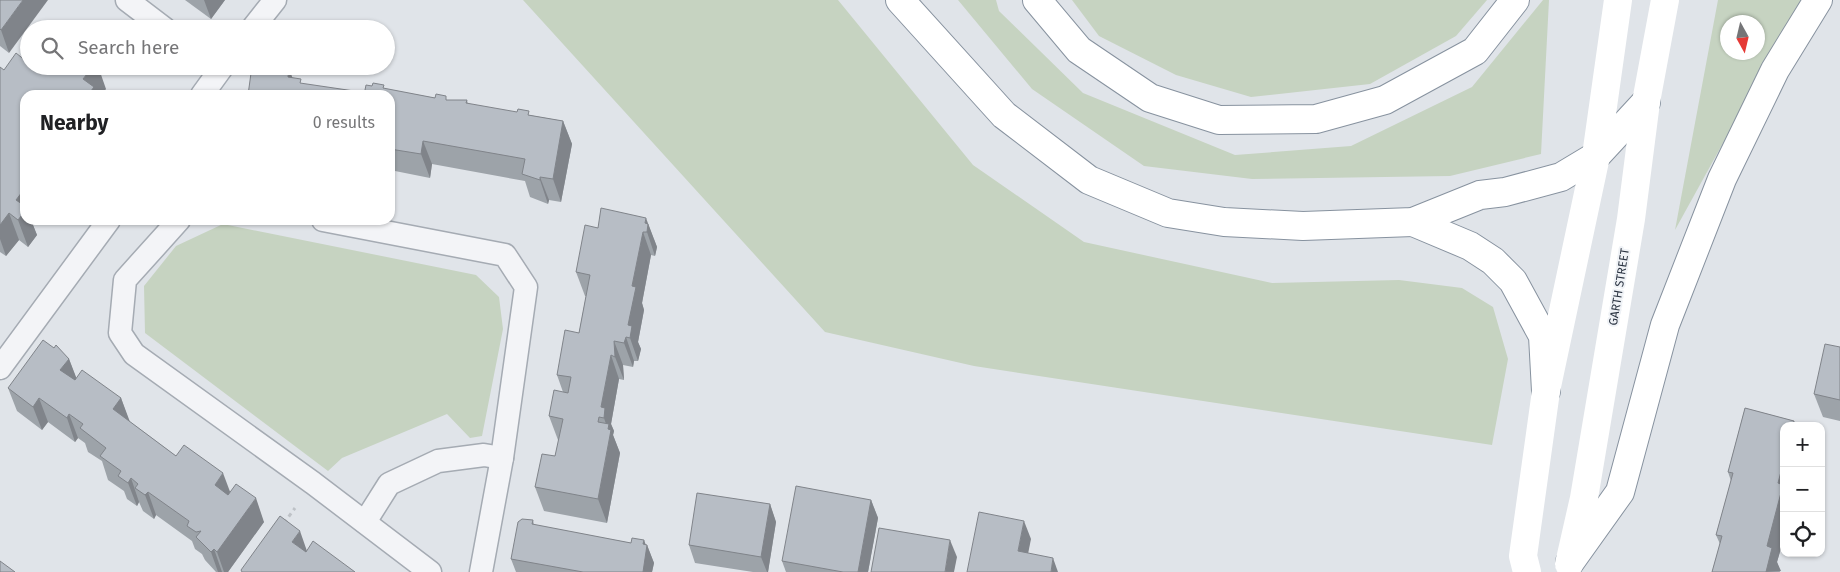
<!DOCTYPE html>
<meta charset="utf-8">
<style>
:root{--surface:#fff;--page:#f2f2f2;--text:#202124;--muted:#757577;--line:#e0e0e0}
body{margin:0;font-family:"Fira Sans",sans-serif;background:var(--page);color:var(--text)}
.controls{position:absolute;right:15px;bottom:15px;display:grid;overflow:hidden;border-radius:10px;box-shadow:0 1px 4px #0004}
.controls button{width:45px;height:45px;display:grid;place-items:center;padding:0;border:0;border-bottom:1px solid var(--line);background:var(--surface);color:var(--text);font:25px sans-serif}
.compass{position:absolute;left:1720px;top:15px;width:45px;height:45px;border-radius:50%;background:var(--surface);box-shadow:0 1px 4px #0004;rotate:172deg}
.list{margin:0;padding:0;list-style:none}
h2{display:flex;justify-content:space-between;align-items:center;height:65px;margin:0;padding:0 20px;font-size:21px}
h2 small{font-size:16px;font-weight:400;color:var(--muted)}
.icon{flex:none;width:28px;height:28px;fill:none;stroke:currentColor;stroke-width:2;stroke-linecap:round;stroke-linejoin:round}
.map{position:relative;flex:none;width:1840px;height:572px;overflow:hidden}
.search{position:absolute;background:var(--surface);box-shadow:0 1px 4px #0004;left:20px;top:20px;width:375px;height:55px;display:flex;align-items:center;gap:12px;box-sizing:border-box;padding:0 18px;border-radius:28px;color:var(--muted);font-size:19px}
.panel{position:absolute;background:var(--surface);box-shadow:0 1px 4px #0004;left:20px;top:90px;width:375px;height:135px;border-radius:15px}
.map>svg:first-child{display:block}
</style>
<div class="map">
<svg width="1840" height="572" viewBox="0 0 1840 572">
<rect width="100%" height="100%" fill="#e0e4e9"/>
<!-- green -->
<g fill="#c6d3c1" fill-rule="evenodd">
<polygon points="523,0 838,0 973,165 1084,242 1272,283 1399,280 1462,288 1493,307 1508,359 1492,445 974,366 825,332"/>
<polygon points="958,0 996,0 999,11 1083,93 1235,155 1351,146 1472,87 1543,0 1549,0 1541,154 1450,176 1252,179 1144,166 1032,89"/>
<polygon points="1072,0 1487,0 1456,36 1370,84 1251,97 1176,75 1099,36"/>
<path d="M 1718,0 L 1802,0 L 1675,230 ZM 1728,22 L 1758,22 L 1758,52 L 1728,52 Z"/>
<polygon points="223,224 476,275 499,297 503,329 482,436 470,438 447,414 342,458 328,471 145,333 144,286 176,246"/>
</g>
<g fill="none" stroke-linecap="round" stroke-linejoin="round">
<!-- lane casing -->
<g stroke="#a5abb3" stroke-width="25">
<g id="lane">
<polyline points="127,0 165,29"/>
<polyline points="252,29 275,0"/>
<polyline points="202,95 223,66"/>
<polyline points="179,220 125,280 120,333 134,354 313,483 430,572"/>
<polyline points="323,220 505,255 526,287 502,458 481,572"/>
<polyline points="0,368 109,220"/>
<polyline points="365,522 389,484 438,461 484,455 502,458"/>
</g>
</g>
<!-- highway casing -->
<g stroke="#87929f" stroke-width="30">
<g id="highway">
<polyline points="900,0 1004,115 1089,180 1168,213 1224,222 1303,226 1413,222 1480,195 1505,192 1561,177 1596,156 1646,102"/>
<polyline points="1037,0 1079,50 1150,98 1219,120 1316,119 1385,100 1475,51 1515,0"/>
<polyline points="1413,222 1470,246 1493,261 1513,281 1543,336 1546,391"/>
<polyline points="1570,562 1620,492 1665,325 1722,179 1775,70 1818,0"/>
</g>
</g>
<!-- path -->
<polyline stroke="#bec2c7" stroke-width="3" stroke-dasharray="4 4" stroke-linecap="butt" points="284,523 295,508"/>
<!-- lane -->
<use href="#lane" stroke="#f3f4f7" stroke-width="22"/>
<!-- secondary -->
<g stroke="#fff" stroke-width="28">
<polyline points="1569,564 1584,498 1631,219 1646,102 1665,0"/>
<polyline points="1527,572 1523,556 1546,391 1596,156 1618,0"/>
</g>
<!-- highway -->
<use href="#highway" stroke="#fff" stroke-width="28"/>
</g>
<!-- wall -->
<g fill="#9da3a9">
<polygon points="0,0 9,53 0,46"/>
<polygon points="185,0 225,0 211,19"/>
<polygon points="26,61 106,89 25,95 25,220 31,220 37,235 28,247 19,240 6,256 0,252 0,67 4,70"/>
<polygon points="385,89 447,100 467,100 468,104 563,121 572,144 561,202 549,200 548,204 530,197 525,181 432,164 430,178 390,170 390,95"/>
<polygon points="648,224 657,247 655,256 651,255 642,303 644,310 638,342 641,349 638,361 634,361 633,367 623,365 624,380 619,379 611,424 614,431 613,435 620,453 607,523 544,511 535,487 555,456 559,440 558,440 549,416 563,392 557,375 579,333 586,296 585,296 576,272 598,228"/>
<polygon points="1840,347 1840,421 1823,417 1814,394"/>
<polygon points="69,359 76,378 121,398 129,421 176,456 230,492 264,522 228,572 216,572 205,560 202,554 195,549 192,541 156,515 154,519 143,511 139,502 137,506 127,499 124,491 108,480 102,461 88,452 85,443 78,438 75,442 48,422 42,430 17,411 8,388"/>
<polygon points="1745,408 1794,421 1796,426 1784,426 1784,538 1777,562 1780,572 1712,572 1720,544 1716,535 1731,481 1728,472"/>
<polygon points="871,500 878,518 868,572 786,572 782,561"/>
<polygon points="770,504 776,522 768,572 753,572 695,563 689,545"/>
<polygon points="533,520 534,525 631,543 644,540 645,545 647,545 654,563 652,572 516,572 511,559"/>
</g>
<!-- shaded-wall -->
<g fill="#80848a">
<polygon points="23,0 48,0 9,53 1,30"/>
<polygon points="204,0 225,0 211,19"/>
<polygon points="93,66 98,66 106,89 102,95 88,95 83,79"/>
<polygon points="289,68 297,91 288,77"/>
<polygon points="563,121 572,144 561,202 553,179"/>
<polygon points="423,141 432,164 430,178 421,154"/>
<polygon points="540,177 549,200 548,204 540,180"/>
<polygon points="25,188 25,220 31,220 37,235 28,247 18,220 16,200"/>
<polygon points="9,213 19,240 6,256 0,239 0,225"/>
<polygon points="646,218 657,247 655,256 647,232 645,223"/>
<polygon points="643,232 651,255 642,303 644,310 638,342 641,349 638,361 630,338 628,325 632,286"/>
<polygon points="626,337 634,361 633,367 624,343"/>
<polygon points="614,341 623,365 624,380 615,357"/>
<polygon points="611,355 619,379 611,424 614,431 613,435 620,453 607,523 598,499 610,436 604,418 601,407"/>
<polygon points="69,359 78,382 69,394 60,370"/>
<polygon points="39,398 48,422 42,430 33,407"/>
<polygon points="121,398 130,422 113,409"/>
<polygon points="69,414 78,438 75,442 67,418"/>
<polygon points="1784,460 1784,538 1777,562 1781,571 1766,572 1767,546 1778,483"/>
<polygon points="223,473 232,497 223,509 215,485"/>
<polygon points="131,478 139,502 137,506 128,483"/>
<polygon points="148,492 156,515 154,519 145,495"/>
<polygon points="256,498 264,522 228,572 224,572 217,552"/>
<polygon points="871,500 878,518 868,572 858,572"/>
<polygon points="770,504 776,522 768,572 767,572 761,557"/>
<polygon points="1024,521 1031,539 1025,569 1018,551"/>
<polygon points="300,531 308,554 292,542"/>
<polygon points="644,540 647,548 647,545 654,563 652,572 643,572 643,544"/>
<polygon points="950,540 957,557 954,572 945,572"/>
<polygon points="214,549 222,572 218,572 211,552"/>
<polygon points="1053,558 1058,572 1051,572"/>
</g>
<!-- building -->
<g fill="#b7bdc5" stroke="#80848a">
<polygon points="0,0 23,0 1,30 0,29"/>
<polygon points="16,53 26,61 29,57 29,66 93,66 83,79 94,87 88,95 25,95 25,188 16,200 25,206 25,211 18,220 9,213 0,225 0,67 4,70"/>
<polygon points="252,66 280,66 289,68 288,77 301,79 300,83 361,92 364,95 248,95"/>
<polygon points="373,83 384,85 383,88 435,98 436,94 446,96 446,100 467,100 466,103 517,112 518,109 529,111 528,115 563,121 553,179 540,177 540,180 522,174 525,159 423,141 421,154 390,149 390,95 364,95 366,85 372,86"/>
<polygon points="601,208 646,218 645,223 648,224 647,232 643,232 632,286 636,287 628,325 632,326 630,338 626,337 624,343 614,341 615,357 611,355 601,407 605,408 604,418 599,417 598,422 609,424 608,429 611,430 598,499 535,487 542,454 555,456 563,419 549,416 554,390 568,393 571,377 557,375 565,330 579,333 590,275 576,272 585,225 598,228"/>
<polygon points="43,340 54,348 56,345 69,359 60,370 75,380 82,370 121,398 113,409 176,456 184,445 223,473 215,485 228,495 236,484 256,498 217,552 214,549 211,552 196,537 201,531 196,532 187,526 189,521 148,492 145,495 135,488 138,484 131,478 128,483 118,476 121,471 100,456 106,448 80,428 83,424 69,414 67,418 39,398 33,407 8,388"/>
<polygon points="1825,344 1840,347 1840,400 1814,394"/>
<polygon points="1745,408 1794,421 1793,426 1784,426 1784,460 1778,483 1783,485 1767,546 1772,548 1766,572 1712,572 1722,536 1716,535 1733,473 1728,472"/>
<polygon points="796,486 871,500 858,572 843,572 782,561"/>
<polygon points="697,493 770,504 761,557 689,545"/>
<polygon points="979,512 1024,521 1018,551 1053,558 1051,572 967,572"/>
<polygon points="280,516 300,531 292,542 306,552 313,541 355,572 242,572 241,570"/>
<polygon points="522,519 533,520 532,524 631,543 632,538 644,540 643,544 647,545 643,572 583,572 511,559 518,522"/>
<polygon points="879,528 950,540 945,572 871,572"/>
<polygon points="0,561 15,572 0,572"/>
</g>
<g text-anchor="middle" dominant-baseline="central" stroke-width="4" stroke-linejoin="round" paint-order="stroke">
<!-- street labels -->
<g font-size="12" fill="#293240" stroke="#eff2f6">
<text transform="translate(1619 287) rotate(-81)">GARTH STREET</text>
</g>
</g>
</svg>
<div class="controls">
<button>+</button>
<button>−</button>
<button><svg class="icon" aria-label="locate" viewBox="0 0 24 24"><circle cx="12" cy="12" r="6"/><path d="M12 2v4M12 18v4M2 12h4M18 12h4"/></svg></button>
</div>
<svg class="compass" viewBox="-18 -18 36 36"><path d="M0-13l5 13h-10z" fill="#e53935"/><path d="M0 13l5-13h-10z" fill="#757577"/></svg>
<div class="search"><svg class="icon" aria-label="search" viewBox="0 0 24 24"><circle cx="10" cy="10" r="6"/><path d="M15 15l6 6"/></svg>Search here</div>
<section class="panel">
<h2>Nearby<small>0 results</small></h2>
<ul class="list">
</ul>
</section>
</div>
